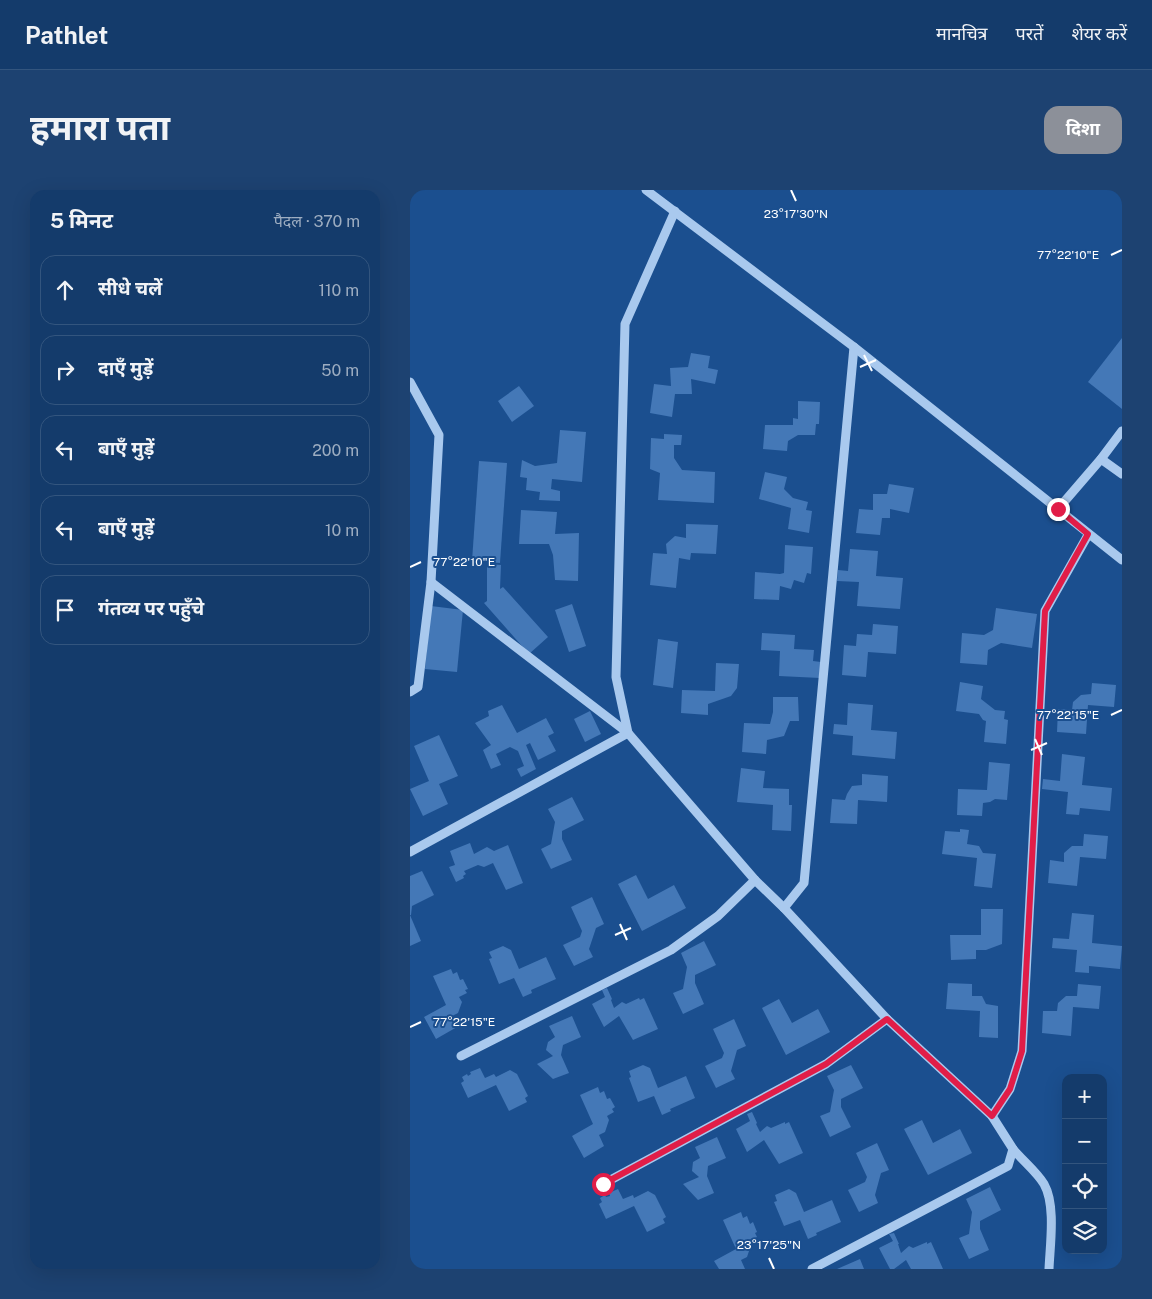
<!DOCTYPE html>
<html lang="hi">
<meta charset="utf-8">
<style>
:root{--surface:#143b6b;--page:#1d4271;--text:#f1f3f6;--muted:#9dadc1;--line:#33557e;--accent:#8c9099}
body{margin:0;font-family:"Public Sans","Noto Sans Devanagari",sans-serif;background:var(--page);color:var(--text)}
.controls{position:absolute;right:15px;bottom:15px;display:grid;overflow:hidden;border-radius:10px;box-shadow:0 5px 20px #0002}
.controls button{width:45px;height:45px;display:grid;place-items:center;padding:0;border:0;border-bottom:1px solid var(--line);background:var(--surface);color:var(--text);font:25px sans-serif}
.stop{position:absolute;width:15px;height:15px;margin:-11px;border:4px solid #e11d48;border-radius:50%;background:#fff}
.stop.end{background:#e11d48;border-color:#fff;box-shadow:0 1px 5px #0008}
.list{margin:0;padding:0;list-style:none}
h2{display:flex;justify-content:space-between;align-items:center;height:65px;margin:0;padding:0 20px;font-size:21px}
h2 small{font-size:16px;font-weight:400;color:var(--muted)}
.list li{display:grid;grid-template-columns:32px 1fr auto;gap:15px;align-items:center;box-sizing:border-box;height:70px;margin:0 10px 10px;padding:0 10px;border:1px solid var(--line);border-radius:15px}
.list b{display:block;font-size:19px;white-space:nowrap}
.list em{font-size:16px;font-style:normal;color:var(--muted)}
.icon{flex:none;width:28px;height:28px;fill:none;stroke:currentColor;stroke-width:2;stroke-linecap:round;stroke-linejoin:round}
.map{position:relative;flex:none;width:712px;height:1079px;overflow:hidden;border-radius:15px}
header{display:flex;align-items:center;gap:30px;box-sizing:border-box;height:70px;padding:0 25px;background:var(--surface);border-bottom:1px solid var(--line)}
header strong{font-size:24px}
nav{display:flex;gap:28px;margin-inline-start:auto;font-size:18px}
.intro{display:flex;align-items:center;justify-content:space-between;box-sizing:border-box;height:120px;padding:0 30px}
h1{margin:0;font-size:35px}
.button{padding:12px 22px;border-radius:15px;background:var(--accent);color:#fff;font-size:18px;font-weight:700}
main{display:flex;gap:30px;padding:0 30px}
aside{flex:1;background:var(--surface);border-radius:15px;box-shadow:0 5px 20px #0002}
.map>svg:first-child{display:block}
</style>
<header>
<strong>Pathlet</strong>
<nav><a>मानचित्र</a><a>परतें</a><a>शेयर करें</a></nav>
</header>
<div class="intro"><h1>हमारा पता</h1><a class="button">दिशा</a></div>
<main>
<aside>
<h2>5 मिनट<small>पैदल · 370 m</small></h2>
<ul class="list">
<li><svg class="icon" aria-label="ahead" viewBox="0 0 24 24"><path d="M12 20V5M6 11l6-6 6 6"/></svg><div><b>सीधे चलें</b></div><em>110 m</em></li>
<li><svg class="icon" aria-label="right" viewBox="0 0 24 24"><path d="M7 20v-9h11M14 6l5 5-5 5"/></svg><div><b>दाएँ मुड़ें</b></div><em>50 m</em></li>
<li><svg class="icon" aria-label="left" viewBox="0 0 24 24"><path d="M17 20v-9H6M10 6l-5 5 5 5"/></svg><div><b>बाएँ मुड़ें</b></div><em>200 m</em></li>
<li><svg class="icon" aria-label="left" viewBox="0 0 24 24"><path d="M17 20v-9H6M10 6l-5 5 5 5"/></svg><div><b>बाएँ मुड़ें</b></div><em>10 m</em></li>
<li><svg class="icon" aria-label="arrive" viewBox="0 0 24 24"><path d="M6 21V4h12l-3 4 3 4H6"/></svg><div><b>गंतव्य पर पहुँचे</b></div></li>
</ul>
</aside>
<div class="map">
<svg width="712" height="1079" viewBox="0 0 712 1079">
<rect width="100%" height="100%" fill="#1b4f8f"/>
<!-- building -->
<g fill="#4478b7">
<polygon points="712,148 712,219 678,192"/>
<polygon points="281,163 300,166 298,178 308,180 305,194 281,189 282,204 265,204 262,227 240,223 244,194 261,196 260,178 278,177"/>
<polygon points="109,196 124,216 102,232 88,211"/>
<polygon points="388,211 410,212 409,234 406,234 405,245 388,245 378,251 377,261 353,259 355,235 383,235 383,228 388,229"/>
<polygon points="150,240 176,242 172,292 142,289 141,299 150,301 150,311 129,310 130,302 116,300 117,288 110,287 112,270 125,276 147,273"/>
<polygon points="254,244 272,245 271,255 264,255 264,268 272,280 305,282 304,313 248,310 250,283 240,279 241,248 254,249"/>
<polygon points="69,271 97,273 90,373 62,371"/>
<polygon points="355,282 377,287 374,299 383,308 398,312 396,320 402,321 399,343 378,339 381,318 349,309"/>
<polygon points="479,294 504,298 499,323 480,319 480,328 472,328 470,345 446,343 449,319 463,320 463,304 477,304"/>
<polygon points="111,320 147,322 145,344 169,343 168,391 145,390 143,365 139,354 109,354"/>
<polygon points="276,334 308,335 306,364 281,363 280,370 269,368 266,398 240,395 243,363 257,364 256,354 265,346 276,348"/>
<polygon points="375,355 403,357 401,384 397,383 394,393 384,390 381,399 370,396 369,410 344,409 345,382 370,384 374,383"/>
<polygon points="440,359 468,361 466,386 493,388 490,419 447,416 449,392 427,391 428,380 438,381"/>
<polygon points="77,374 91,375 90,399 93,397 138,447 119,464 74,413 77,411"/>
<polygon points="162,414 176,456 159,462 145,420"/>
<polygon points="21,416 53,420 47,482 15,479"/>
<polygon points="586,418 627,424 622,458 591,453 578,460 577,475 550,473 552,443 574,445 583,440"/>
<polygon points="463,434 488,436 486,464 458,462 456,487 432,485 434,455 446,456 447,444 462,445"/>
<polygon points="352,443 385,445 384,459 404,460 403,471 411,472 410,488 369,486 370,461 351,460"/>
<polygon points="248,449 268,452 263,498 243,495"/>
<polygon points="306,473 329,474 327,498 321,506 298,514 298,525 271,523 272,500 305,501"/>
<polygon points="550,492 573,496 571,509 585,520 595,521 594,529 598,530 596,554 574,552 576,531 573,530 569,524 546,521"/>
<polygon points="682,493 706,495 704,517 678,515 676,544 647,542 648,519 662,520 663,512 671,505 681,504"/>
<polygon points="363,507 388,507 389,531 380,531 374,546 357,550 356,564 332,562 334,533 360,534 363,522"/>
<polygon points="438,513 463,515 461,540 487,542 485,569 442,565 443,546 423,544 424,534 437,535"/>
<polygon points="92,515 107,543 136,528 144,543 138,546 146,561 128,570 120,553 116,555 126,579 111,587 107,579 114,576 108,561 100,557 86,564 91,575 81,579 73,560 81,555 65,533 79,526 78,521"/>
<polygon points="180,521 191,544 175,552 164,529"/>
<polygon points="29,545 48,586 29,594 38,614 13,626 0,599 19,591 4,556"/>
<polygon points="652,564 675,567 672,595 702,598 700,621 670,618 669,625 656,624 658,602 632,599 633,589 650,591"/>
<polygon points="579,572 600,574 597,610 585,609 580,612 573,613 572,626 547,625 548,599 577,600"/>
<polygon points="331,578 355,581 353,598 379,599 379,615 382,615 381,641 362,640 363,615 327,612"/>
<polygon points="452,584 478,586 477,612 448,610 447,634 420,633 422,609 435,610 437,604 442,596 452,595"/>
<polygon points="162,607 174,630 152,641 152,649 162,670 141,679 131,659 141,654 145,632 138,619"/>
<polygon points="550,639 559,640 557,654 569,656 573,663 586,664 582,698 564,696 567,668 532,664 535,641 550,642"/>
<polygon points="674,644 698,646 696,669 670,667 667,696 638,693 640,670 654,672 654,663 662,656 673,656"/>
<polygon points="60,653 64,664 77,657 84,661 98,655 113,693 96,700 83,673 74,677 68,675 54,681 56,684 53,686 54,688 46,692 39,677 45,675 40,661"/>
<polygon points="12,681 24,705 2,716 1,725 0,725 0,686"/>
<polygon points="226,685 238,709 264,695 276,718 232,741 208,694"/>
<polygon points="182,707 194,734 186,738 179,759 183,767 164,776 153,755 170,747 172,741 161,717"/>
<polygon points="571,719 593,719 592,754 576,760 566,760 566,769 541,770 540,745 571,745"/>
<polygon points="662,723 684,725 682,753 712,756 710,779 679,776 679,783 665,782 667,760 642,758 643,748 659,749"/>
<polygon points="0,725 11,751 0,756"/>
<polygon points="294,751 306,775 285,785 285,793 294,814 273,824 263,803 273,799 277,777 271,763"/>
<polygon points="93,756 101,760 109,779 136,767 146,789 121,800 122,803 113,807 104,788 89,794 79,769 82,768 79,762"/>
<polygon points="41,779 43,784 47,782 50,790 53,789 58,799 55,800 57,803 49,807 52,812 48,823 42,826 47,837 26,849 14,827 36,815 23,786"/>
<polygon points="538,793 562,794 562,806 572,806 576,814 588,816 588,848 569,847 570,821 536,819"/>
<polygon points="668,794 691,796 689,819 663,817 661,846 632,843 633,821 647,821 648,813 656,806 667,806"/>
<polygon points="197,798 202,809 201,810 204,818 212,812 216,814 229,808 230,810 234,808 248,839 223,850 209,826 194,837 182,814 195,807 192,800"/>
<polygon points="369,809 382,833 408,819 420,842 376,865 352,818"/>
<polygon points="162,826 171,847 153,855 151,865 159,883 143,889 127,874 143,866 136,860 138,852 145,847 139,836"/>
<polygon points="324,829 336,856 327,860 321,881 325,889 306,898 295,876 312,868 314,863 303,839"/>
<polygon points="233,875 240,878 248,898 276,886 285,908 260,919 261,921 252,925 244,906 228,912 219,888 221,887 219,881"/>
<polygon points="441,875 453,898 431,909 431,917 441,937 420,947 410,926 420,922 424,900 417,886"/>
<polygon points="70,878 75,888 84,884 86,887 100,880 107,884 118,906 115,908 117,912 99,921 86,895 58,908 51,893 54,891 52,887 57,884 58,886 61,884 60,882"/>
<polygon points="188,897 190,903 194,901 197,909 200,908 205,917 202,919 204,922 197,926 199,930 195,942 189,945 194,956 174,968 162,946 183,934 170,905"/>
<polygon points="342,922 347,933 346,934 350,942 357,936 361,938 375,932 375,934 379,932 393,963 369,974 354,950 337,962 326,939 340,931 337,924"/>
<polygon points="512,930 523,953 550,939 562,963 518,985 494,939"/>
<polygon points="307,947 316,968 298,976 297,986 304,1003 288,1010 273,994 289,987 282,981 283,972 290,968 285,957"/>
<polygon points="467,953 479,980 471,983 465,1005 468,1013 449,1022 438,1000 455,992 457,987 446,963"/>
<polygon points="580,997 591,1020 570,1031 570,1039 579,1060 559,1069 549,1048 559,1044 562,1022 556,1009"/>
<polygon points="208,999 213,1009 223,1005 224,1008 238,1001 245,1005 256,1027 253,1029 255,1033 237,1042 224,1016 196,1029 189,1014 192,1012 190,1008 195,1005 196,1007 200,1006 199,1003"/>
<polygon points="379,999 386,1003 394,1022 422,1010 431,1032 406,1043 407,1045 398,1049 390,1030 374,1036 364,1012 367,1011 365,1005"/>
<polygon points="331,1022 333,1028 337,1026 340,1034 343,1032 347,1042 345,1043 347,1047 339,1050 341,1055 337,1067 331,1070 335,1079 309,1079 304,1071 326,1059 313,1030"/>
<polygon points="484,1043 489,1054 488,1054 491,1063 499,1056 503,1058 517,1052 517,1054 521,1052 533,1079 501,1079 496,1070 484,1079 480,1079 469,1058 483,1051 479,1044"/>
<polygon points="450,1069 454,1079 427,1079"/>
</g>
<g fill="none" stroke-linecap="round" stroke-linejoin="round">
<!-- minor -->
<g stroke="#a9c9ee" stroke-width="9">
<polyline points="236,0 444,157 712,370"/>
<polyline points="0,192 29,245 21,392 8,497 0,502"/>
<polyline points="691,269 712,284"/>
<polyline points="648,319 691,269 712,241"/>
<polyline points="21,392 218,543 345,690 374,718 477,829 582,926 603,959 598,976 402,1079"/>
<polyline points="0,662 218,543 206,487 215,134 265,21"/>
<polyline points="374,718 394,693 444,157"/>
<polyline points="51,866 261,760 308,726 345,690"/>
<polyline points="582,926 600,899 612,861 635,421 678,345"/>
<path d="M 603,959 C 612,970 627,982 634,994 C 646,1015 640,1055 639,1079"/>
<polyline points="193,994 416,874 477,829"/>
</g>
</g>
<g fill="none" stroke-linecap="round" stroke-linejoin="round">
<!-- route -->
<polyline stroke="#e11d48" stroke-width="6" points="193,994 416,874 477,829 582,926 600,899 612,861 635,421 678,344 648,319"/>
</g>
<!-- ticks -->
<path fill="none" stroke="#fff" stroke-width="2" d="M 381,0 L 386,11M 701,65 L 712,60M 454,165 L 462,181M 450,177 L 466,170M 0,377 L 11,372M 701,525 L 712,520M 625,549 L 632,565M 621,560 L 637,553M 210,734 L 217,750M 205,745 L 221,738M 0,837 L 11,832M 359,1068 L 364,1079"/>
<g font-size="12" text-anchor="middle" fill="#fff" stroke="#1b4f8f" stroke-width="4" stroke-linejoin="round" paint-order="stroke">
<text x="386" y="28">23°17'30"N</text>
<text x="658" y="69">77°22'10"E</text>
<text x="54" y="376">77°22'10"E</text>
<text x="658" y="529">77°22'15"E</text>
<text x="54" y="836">77°22'15"E</text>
<text x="359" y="1059">23°17'25"N</text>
</g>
</svg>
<div class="controls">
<button>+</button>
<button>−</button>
<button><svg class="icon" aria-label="locate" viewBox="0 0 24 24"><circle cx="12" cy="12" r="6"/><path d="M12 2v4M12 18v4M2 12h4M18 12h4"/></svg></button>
<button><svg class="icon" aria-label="layers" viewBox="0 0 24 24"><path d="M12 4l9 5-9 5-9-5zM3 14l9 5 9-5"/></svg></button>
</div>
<div class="stop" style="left:193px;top:994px"></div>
<div class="stop end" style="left:648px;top:319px"></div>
</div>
</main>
